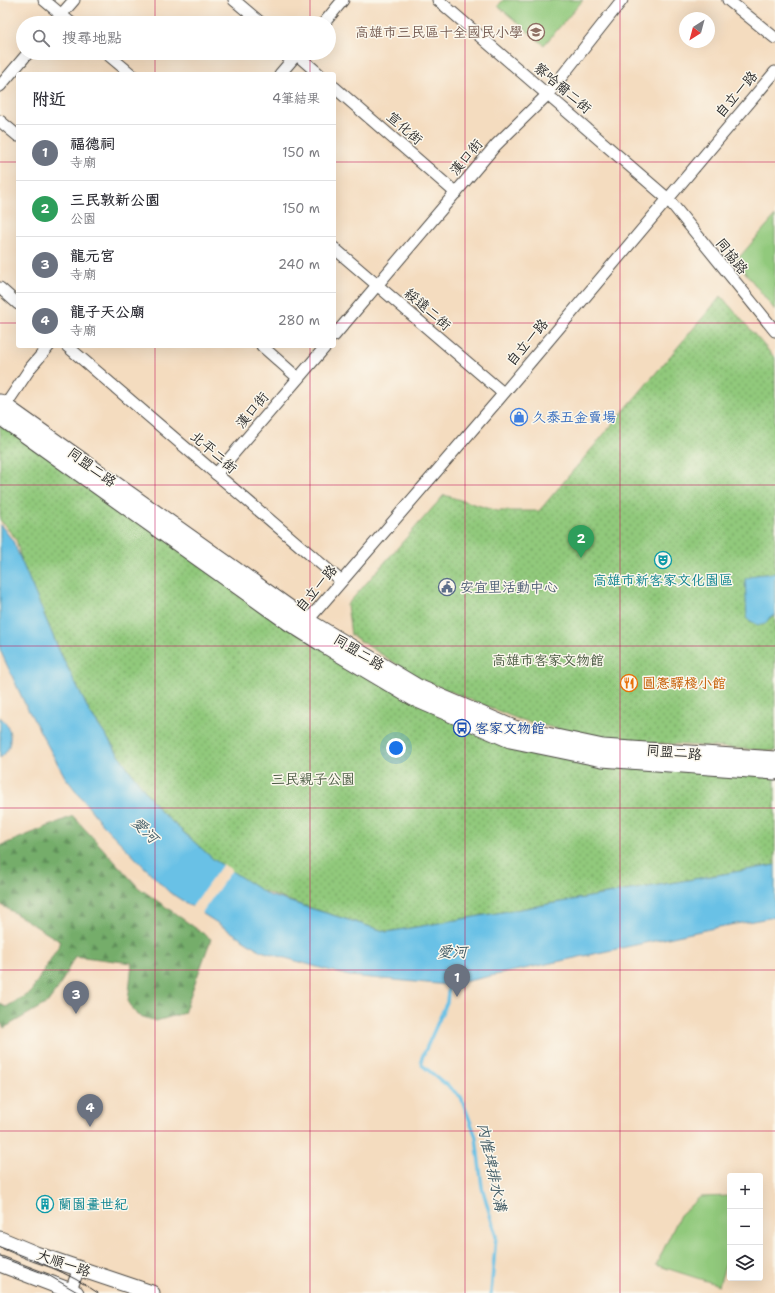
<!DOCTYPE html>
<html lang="zh-TW">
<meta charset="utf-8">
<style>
:root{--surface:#fff;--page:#f7f7f7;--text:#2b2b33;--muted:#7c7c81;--line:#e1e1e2;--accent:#1a73e8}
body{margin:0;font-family:"Shantell Sans","LXGW WenKai TC",sans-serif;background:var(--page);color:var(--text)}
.controls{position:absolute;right:12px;bottom:12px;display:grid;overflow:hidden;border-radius:4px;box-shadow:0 4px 16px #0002}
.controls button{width:36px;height:36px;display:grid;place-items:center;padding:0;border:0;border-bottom:1px solid var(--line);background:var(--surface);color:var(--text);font:20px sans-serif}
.compass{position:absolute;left:679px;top:12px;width:36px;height:36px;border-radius:50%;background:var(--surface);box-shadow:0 4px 16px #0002;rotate:216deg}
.you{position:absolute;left:396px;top:748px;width:14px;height:14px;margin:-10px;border:3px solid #fff;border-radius:50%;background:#1a73e8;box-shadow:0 0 0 6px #1a73e833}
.badge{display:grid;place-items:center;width:26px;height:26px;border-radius:50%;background:var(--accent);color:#fff;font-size:13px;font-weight:700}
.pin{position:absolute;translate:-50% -33px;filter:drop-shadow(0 1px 2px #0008)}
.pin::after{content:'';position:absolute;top:21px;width:14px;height:12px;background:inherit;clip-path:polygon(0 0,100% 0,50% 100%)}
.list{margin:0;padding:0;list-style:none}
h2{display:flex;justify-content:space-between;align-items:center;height:52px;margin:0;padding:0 16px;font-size:17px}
h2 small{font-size:13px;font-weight:400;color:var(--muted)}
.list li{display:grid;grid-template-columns:26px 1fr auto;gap:12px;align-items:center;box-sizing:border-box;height:56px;padding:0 16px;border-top:1px solid var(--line)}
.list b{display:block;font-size:15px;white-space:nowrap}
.list p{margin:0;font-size:13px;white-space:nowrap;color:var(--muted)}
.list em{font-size:13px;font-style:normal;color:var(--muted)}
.icon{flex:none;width:22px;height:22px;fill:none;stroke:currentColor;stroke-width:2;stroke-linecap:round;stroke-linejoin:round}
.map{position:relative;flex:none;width:775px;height:1293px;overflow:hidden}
.search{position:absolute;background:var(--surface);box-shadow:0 4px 16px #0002;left:16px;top:16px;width:320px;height:44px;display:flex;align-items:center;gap:10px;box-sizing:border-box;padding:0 14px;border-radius:22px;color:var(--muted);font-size:15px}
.panel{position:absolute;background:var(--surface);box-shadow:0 4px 16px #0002;left:16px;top:72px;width:320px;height:276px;border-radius:4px}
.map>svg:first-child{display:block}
</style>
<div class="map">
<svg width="775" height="1293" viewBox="0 0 775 1293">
<defs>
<pattern id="forest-firs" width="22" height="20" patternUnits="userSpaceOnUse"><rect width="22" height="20" fill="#74ad6b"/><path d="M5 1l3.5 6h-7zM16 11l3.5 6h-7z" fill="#5f8d58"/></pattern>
<pattern id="park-dots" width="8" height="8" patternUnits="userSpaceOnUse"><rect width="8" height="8" fill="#91c97b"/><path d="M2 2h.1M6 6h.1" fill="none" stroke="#77a365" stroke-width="1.8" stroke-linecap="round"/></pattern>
</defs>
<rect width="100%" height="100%" fill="#fbf7ec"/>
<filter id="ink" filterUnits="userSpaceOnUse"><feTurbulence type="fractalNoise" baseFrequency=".025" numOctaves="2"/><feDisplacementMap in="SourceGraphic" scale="8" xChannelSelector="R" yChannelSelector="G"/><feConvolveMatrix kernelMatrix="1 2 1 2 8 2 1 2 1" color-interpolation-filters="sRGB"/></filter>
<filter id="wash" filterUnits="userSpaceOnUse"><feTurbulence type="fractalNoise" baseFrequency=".012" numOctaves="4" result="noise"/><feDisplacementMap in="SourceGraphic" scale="16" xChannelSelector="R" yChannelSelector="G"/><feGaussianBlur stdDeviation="0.9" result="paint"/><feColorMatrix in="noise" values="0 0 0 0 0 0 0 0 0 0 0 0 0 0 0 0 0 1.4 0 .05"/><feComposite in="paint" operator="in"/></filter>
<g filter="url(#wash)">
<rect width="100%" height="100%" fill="#f4dcbf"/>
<!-- grass -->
<g fill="#91c97b" stroke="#5e7a53">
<polygon points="503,0 583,0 544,45 498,6"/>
<polygon points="775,216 775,310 736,261"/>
<polygon points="730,1196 730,1251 719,1285 656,1265 680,1215 700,1197"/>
</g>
<!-- forest -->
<polygon fill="url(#forest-firs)" stroke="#506c4b" points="73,816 139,888 211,939 184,1013 156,1021 137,1015 128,1001 132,963 75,956 59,987 47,1003 4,1028 0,1022 0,1004 6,1007 30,993 61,942 0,904 0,846"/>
<!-- park -->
<g fill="url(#park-dots)" stroke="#5e7a53">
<polygon points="721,296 775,358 775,751 597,739 518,719 420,679 351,635 347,605 444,495 497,511 539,511"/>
<polygon points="0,417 223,576 510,740 775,771 775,865 387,932 301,905 260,890 213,859 160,811 130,771 90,713 59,650 22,563 16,539 0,520"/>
</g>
<!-- water -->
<g fill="#69c1e6" stroke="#4a7688">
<polygon points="0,524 13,541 59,650 90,713 130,771 160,811 213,859 268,895 387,932 775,865 775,917 719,927 449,985 349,976 261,951 169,892 102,824 65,777 25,704 0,650"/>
<polygon points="775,573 775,616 770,617 765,624 758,625 747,619 745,579 755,575"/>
<path d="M 0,717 C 13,727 14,748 0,758 Z"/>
</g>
<!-- pier -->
<polygon fill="#f4dcbf" points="223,864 232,870 201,914 191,908"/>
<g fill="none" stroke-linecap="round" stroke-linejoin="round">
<!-- stream -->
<polyline stroke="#69c1e6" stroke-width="3.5" points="449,982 447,1002 421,1060 422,1065 461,1097 476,1137 482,1187 496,1236 491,1293"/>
</g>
</g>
<g filter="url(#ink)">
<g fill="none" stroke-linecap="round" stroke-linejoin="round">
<!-- street casing -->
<g stroke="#494641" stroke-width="13">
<g id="street">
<polyline points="44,0 71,23"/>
<polyline points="234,0 261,23"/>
<polyline points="438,0 668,199 775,331"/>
<polyline points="728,0 775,38"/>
<polyline points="54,23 74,0"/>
<polyline points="324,23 343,0"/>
<polyline points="106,53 131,74"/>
<polyline points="295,53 319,74"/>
<polyline points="280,74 298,53"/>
<polyline points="0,86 28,53"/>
<polyline points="334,87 456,193"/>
<polyline points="0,121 18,136"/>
<polyline points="334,248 503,393"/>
<polyline points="0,288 18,304"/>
<polyline points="334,336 496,145 547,95 622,0"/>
<polyline points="67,346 341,581"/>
<polyline points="262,346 298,378"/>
<polyline points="1,412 31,367 49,346"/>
<polyline points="216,474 326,346"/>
<polyline points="303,626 499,399 775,72"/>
<polyline points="70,1293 79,1268"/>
</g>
</g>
<!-- secondary casing -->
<g stroke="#494641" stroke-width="17">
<g id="secondary">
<polyline points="0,402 308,621 418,687 514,728 603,747 775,759"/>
<polyline points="0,417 289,623 324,645 413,698 510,740 602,759 775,772"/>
<polyline points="0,1239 36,1254 152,1293"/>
<polyline points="0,1264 76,1293"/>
</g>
</g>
<!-- street -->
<use href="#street" stroke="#fff" stroke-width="11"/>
<!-- secondary -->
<use href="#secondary" stroke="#fff" stroke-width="15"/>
<!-- tram -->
<g stroke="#2b2b2b" stroke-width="1">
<path d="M 0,1247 C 34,1260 68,1272 98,1293"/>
<polyline points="0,1257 48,1275 79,1293"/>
</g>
</g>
</g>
<!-- grid -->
<path fill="none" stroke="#c2185b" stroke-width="1" stroke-opacity="0.55" d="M 155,0 L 155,23M 310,0 L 310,23M 465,0 L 465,1293M 620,0 L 620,1293M 155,53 L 155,74M 310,53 L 310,74M 0,162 L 18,162M 334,162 L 775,162M 0,323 L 18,323M 334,323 L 775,323M 155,346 L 155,1293M 310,346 L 310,1293M 0,485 L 775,485M 0,646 L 775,646M 0,808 L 775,808M 0,970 L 775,970M 0,1131 L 775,1131"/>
<!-- icons -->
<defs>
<g id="school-ring" transform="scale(0.9)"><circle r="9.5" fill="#fbf7ec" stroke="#8d6e63" stroke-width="1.5"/><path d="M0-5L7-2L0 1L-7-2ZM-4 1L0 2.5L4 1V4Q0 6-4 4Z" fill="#8d6e63"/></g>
<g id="shop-ring" transform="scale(0.9)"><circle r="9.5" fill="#fbf7ec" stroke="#3f7fe0" stroke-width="1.5"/><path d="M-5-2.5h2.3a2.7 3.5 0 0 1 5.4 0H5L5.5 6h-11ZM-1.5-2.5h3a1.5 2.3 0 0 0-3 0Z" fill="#3f7fe0"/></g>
<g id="theatre-ring" transform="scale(0.9)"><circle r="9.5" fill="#fbf7ec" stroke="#0f9aa8" stroke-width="1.5"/><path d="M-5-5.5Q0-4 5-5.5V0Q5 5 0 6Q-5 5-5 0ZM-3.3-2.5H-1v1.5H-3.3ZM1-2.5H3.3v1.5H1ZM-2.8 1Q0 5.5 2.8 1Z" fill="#0f9aa8"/></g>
<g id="civic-ring" transform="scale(0.9)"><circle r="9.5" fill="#fbf7ec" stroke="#5c6f8a" stroke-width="1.5"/><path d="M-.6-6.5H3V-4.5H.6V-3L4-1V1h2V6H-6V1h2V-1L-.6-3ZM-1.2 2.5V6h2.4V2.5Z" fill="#5c6f8a"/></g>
<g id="restaurant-ring" transform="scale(0.9)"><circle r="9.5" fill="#fbf7ec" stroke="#e8710a" stroke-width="1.5"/><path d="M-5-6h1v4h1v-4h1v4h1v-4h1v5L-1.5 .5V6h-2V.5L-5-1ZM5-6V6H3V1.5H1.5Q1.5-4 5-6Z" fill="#e8710a"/></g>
<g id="bus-ring" transform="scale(0.9)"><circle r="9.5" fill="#fbf7ec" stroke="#1a4fb4" stroke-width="1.5"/><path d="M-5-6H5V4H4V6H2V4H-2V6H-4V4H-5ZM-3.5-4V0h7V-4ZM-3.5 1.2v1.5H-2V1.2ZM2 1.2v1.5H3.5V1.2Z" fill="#1a4fb4"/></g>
<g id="building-ring" transform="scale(0.9)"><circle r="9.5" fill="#fbf7ec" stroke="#0f9aa8" stroke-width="1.5"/><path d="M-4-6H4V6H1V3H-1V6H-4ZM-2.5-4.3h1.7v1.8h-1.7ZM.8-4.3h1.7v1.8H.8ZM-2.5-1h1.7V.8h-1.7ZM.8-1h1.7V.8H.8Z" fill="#0f9aa8"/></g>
</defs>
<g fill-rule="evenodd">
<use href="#school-ring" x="536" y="32"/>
<use href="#shop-ring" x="519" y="417"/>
<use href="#theatre-ring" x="663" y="560"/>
<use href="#civic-ring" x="447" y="587"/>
<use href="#restaurant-ring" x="629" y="683"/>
<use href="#bus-ring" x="462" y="728"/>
<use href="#building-ring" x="45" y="1204"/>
</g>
<g text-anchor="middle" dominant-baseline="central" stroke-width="3" stroke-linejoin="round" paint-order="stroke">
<!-- education labels -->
<g font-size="14" fill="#785e54" stroke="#fbf7ec" text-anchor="end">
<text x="523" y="32">高雄市三民區十全國民小學</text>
</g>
<!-- street labels -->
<g font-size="14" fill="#2b2b2b" stroke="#fbf7ec">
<text transform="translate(563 88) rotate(40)">察哈爾二街</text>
<text transform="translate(736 94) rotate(-49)">自立一路</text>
<text transform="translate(405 128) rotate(41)">宣化街</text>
<text transform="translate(466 157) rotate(-50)">漢口街</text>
<text transform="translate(732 256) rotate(51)">同協路</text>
<text transform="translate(428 309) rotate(41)">綏遠二街</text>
<text transform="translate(527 342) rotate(-50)">自立一路</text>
<text transform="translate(252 410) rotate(-50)">漢口街</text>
<text transform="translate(214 452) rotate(41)">北平二街</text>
<text transform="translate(92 467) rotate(36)">同盟二路</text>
<text transform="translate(316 588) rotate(-50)">自立一路</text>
<text transform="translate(359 652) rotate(31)">同盟二路</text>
<text transform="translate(674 752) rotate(5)">同盟二路</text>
<text transform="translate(64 1263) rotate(19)">大順一路</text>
</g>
<!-- shop labels -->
<g font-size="14" fill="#366cbe" stroke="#fbf7ec" text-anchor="start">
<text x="532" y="417">久泰五金賣場</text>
</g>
<!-- culture labels -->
<g font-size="14" fill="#0d838f" stroke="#fbf7ec">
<text x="663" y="580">高雄市新客家文化園區</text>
<text x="58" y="1204" text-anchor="start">蘭園畫世紀</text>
</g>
<!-- service labels -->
<g font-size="14" fill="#4e5e75" stroke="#fbf7ec" text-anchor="start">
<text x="460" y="587">安宜里活動中心</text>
</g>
<!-- park labels -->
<g font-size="14" fill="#4a5a43" stroke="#fbf7ec">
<text x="548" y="660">高雄市客家文物館</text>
<text x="313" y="779">三民親子公園</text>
</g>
<!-- food labels -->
<g font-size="14" fill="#c56008" stroke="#fbf7ec" text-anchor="start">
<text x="642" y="683">圓愙驛棧小館</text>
</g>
<!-- transit labels -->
<g font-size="14" fill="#164399" stroke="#fbf7ec" text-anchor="start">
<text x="475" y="728">客家文物館</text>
</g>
<!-- water labels -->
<g font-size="15" font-style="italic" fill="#3e5863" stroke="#fbf7ec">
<text transform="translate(145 830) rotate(45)">愛河</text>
<text x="452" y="952">愛河</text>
<text transform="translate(492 1167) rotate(78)">內惟埤排水溝</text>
</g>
</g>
</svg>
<div class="controls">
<button>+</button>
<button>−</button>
<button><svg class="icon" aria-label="layers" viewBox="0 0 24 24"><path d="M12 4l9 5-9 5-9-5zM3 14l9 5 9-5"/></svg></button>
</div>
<svg class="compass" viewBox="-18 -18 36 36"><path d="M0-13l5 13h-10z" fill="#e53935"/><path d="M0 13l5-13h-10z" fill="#7c7c81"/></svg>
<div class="you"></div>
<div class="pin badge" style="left:457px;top:997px;background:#6b7280">1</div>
<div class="pin badge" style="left:581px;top:558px;background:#2e9e5b">2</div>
<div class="pin badge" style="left:76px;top:1014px;background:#6b7280">3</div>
<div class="pin badge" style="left:90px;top:1127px;background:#6b7280">4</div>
<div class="search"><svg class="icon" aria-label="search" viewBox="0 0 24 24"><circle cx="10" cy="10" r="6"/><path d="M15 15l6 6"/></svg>搜尋地點</div>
<section class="panel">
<h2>附近<small>4筆結果</small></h2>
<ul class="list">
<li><span class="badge" style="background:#6b7280">1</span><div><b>福德祠</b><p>寺廟</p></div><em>150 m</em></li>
<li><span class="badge" style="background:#2e9e5b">2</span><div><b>三民敦新公園</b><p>公園</p></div><em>150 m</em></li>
<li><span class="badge" style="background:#6b7280">3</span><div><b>龍元宮</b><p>寺廟</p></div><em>240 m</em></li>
<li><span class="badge" style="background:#6b7280">4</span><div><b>龍子天公廟</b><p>寺廟</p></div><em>280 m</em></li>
</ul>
</section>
</div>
